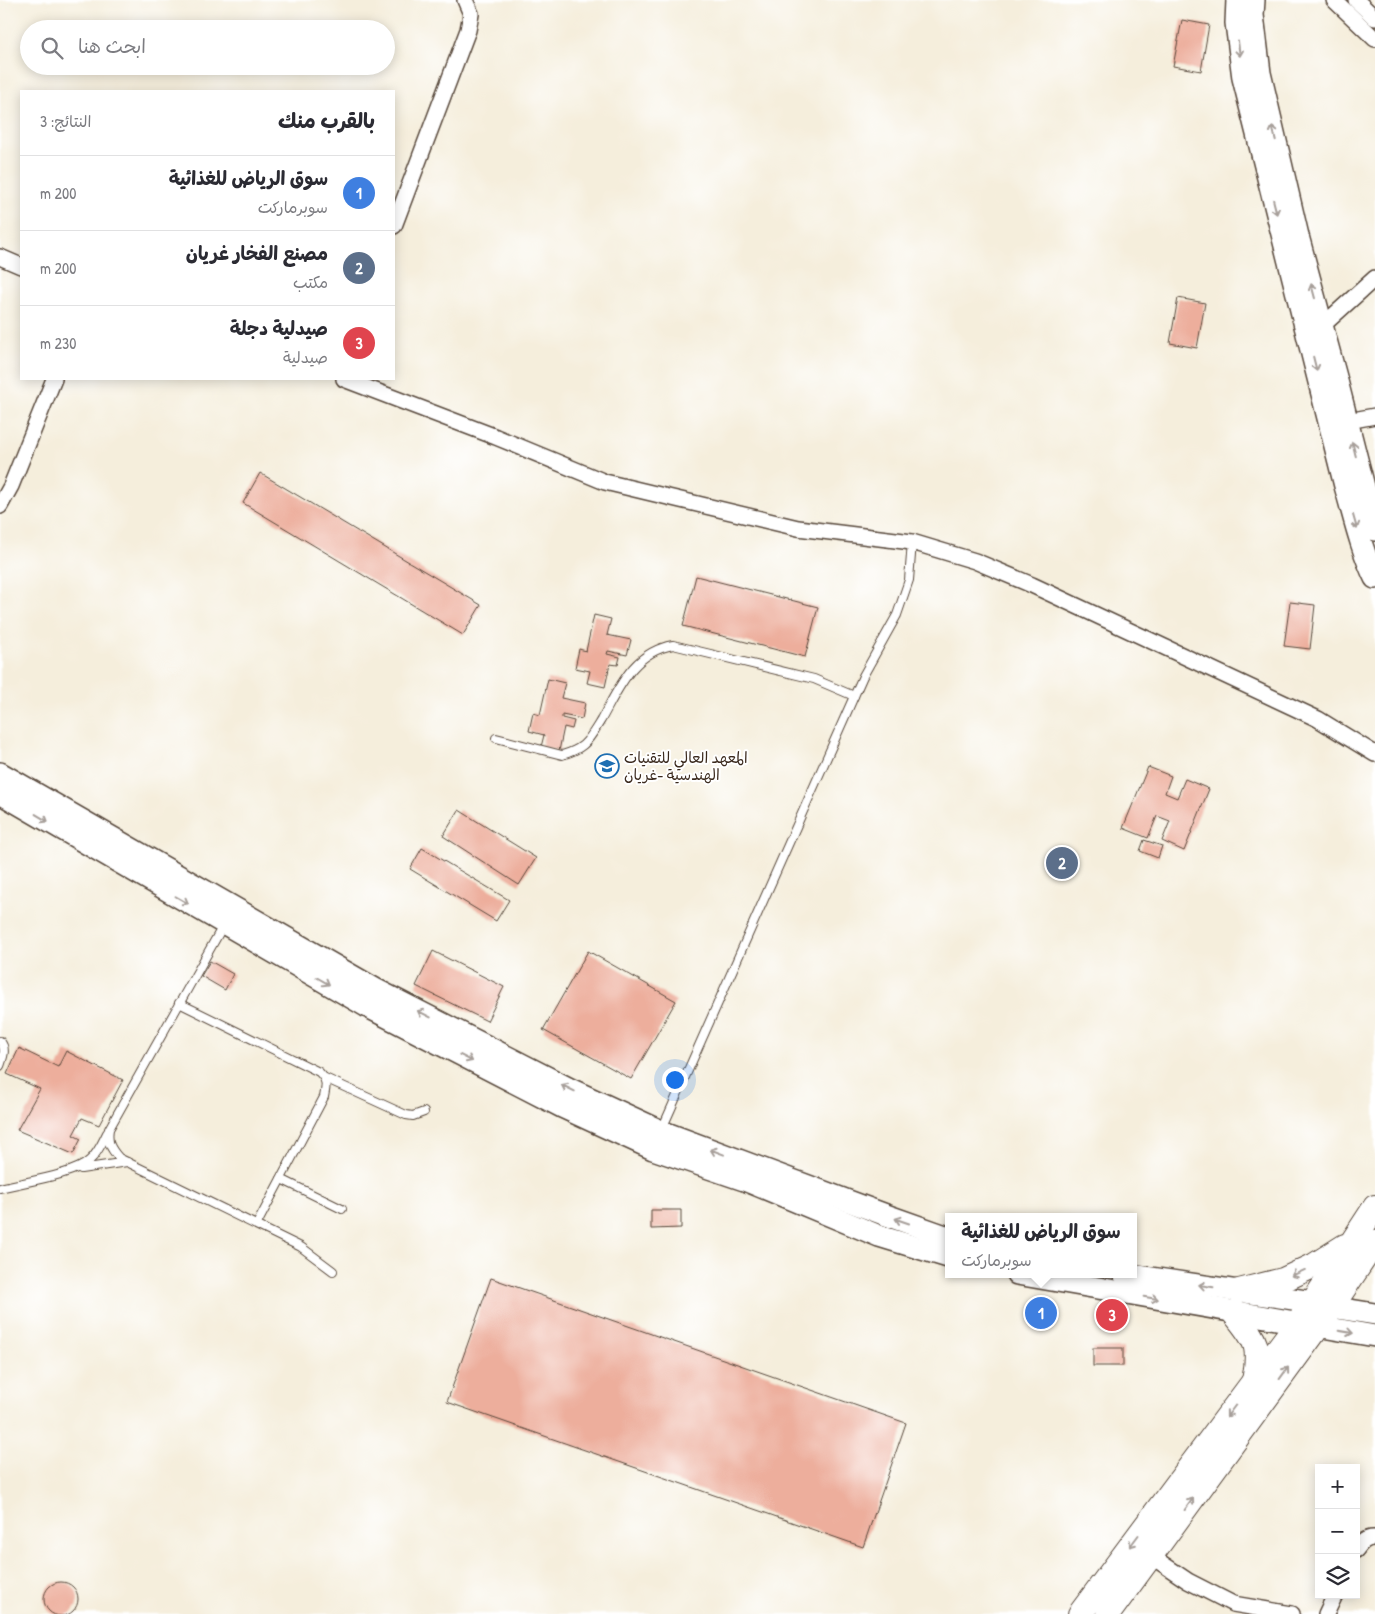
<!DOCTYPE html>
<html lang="ar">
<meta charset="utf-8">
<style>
:root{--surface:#fff;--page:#f7f7f7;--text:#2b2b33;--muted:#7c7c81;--line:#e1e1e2;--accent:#1f6fb2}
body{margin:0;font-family:"Patrick Hand","Playpen Sans Arabic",sans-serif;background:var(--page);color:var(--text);direction:rtl}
.controls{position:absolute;right:15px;bottom:15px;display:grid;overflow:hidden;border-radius:0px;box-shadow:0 2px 12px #0003}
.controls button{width:45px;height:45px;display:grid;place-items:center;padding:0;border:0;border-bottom:1px solid var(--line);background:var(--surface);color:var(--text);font:25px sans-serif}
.you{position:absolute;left:674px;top:1079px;width:18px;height:18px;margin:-12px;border:4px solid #fff;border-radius:50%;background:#1a73e8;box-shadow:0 0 0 8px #1a73e833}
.badge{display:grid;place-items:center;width:32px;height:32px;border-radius:50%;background:var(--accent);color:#fff;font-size:16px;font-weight:700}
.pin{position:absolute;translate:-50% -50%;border:2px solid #fff;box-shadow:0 1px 5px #0006}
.popup{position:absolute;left:945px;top:1213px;width:192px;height:65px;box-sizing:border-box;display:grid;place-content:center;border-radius:0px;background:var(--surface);filter:drop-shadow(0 1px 4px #0005);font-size:16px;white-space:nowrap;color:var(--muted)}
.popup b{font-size:19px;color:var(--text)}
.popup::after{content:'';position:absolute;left:50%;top:100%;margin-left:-10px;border:10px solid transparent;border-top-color:var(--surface)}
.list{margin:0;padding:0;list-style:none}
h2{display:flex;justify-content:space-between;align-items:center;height:65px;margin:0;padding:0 20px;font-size:21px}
h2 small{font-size:16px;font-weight:400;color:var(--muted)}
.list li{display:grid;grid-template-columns:32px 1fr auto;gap:15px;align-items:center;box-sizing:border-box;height:75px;padding:0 20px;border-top:1px solid var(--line)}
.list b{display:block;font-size:19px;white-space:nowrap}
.list p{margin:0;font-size:16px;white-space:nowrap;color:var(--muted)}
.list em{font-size:16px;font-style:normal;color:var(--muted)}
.icon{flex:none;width:28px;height:28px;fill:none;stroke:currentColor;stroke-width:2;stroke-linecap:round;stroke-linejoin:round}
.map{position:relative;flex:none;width:1375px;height:1614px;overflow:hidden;direction:ltr}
.search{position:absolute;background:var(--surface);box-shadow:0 2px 12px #0003;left:20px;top:20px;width:375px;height:55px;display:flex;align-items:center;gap:12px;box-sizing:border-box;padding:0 18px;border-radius:28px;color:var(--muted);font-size:19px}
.panel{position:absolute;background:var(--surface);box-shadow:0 2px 12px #0003;left:20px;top:90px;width:375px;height:290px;border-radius:0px;direction:rtl}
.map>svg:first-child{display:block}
</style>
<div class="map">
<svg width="1375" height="1614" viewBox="0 0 1375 1614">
<rect width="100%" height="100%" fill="#fff"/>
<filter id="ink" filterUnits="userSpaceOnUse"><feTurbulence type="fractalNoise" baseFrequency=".02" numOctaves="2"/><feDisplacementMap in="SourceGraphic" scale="10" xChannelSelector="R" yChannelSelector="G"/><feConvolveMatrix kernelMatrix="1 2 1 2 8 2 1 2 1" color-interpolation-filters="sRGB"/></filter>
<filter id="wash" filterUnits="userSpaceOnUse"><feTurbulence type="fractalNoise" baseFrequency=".0096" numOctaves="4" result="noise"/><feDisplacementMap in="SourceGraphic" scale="20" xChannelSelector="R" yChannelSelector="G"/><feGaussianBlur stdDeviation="1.12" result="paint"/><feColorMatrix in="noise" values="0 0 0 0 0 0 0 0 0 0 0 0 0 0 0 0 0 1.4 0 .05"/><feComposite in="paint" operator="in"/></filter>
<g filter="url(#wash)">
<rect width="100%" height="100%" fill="#f5eedc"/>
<g id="blocks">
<!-- building -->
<g fill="#edae9c">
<polygon points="1182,20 1209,25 1201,71 1173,66"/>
<polygon points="1178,298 1205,303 1197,348 1170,343"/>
<polygon points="260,473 481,605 463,635 243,503"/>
<polygon points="696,576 818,607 805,657 683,626"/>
<polygon points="1290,602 1315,605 1310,649 1284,646"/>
<polygon points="594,615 611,619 607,635 631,640 627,655 608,651 607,654 620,657 618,665 610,664 605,687 587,683 590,671 575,668 579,649 586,651"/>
<polygon points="548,679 565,683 561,698 585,703 582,719 562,715 562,718 574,721 572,729 564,727 559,751 541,747 544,735 529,731 533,713 540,715"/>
<polygon points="1148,767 1171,776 1165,793 1177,798 1185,779 1209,789 1184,851 1162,841 1170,821 1157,816 1148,838 1123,828"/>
<polygon points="459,810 536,858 519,885 443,836"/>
<polygon points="1144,840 1162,846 1158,858 1140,851"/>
<polygon points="422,848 509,900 496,921 410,869"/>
<polygon points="433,951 504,987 487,1021 416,986"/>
<polygon points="588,951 676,1001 631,1079 543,1030"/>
<polygon points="210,961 233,974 225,990 201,976"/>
<polygon points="19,1048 58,1067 66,1051 123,1080 99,1125 82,1118 73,1135 81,1139 73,1154 17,1130 40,1089 7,1074"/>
<polygon points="651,1210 681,1210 681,1228 651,1229"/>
<polygon points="491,1278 906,1423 863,1547 447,1402"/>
<rect x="1093" y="1348" width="30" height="18"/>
<circle cx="61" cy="1599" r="17"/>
</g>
</g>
</g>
<g filter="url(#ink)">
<use href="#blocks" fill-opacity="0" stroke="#57473a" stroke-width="1"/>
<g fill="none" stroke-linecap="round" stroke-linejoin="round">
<!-- lane casing -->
<g stroke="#57473a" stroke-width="10">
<g id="lane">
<path d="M 496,738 L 562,755 C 569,753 577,750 583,745 C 590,739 596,728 601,720 C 619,688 633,652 673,645 L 814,679 L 854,696"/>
<path d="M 224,924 L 109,1129 C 107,1142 110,1148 119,1158 L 301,1247 L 333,1271"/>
<path d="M 179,1003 L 319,1072 C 328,1081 326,1086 324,1097 L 257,1224"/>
<path d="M 0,1041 C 7,1049 3,1057 0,1066"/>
<polyline points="325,1078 406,1115 413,1116 424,1112"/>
<polyline points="662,1129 863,676 897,615 909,580 912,542"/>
<polyline points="81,1169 127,1162"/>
<polyline points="281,1179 342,1209"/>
<path d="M 0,1188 C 23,1182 75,1175 90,1160 C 98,1153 102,1143 107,1133"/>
</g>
</g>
<!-- street casing -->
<g stroke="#57473a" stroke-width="18">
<g id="street">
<polyline points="1334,0 1375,39"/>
<polyline points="1356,0 1375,18"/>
<polyline points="394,226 468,30 471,14 465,0"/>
<polyline points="0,257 21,266"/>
<polyline points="1315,329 1322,326 1375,278"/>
<polyline points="344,379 496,437 605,482 798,528 912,542 975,561 1032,585 1318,719 1375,754"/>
<polyline points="1337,423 1375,416"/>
<polyline points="0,506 11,486 54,379"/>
<path d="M 1356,1550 C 1361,1543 1366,1537 1375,1538"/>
<polyline points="1151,1556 1188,1581 1233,1604 1292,1614"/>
<polyline points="1326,1614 1335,1595"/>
</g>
</g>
<!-- secondary casing -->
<g stroke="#57473a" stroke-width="24">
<g id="secondary">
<path d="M 1237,0 L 1236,23 L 1243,78 L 1345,486 C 1354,517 1361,549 1375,578"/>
<polyline points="1254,0 1253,15 1260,73 1298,236 1336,377 1375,530"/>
<polyline points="0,773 375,989 570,1089 661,1131 886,1215 948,1237"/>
<polyline points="0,793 366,1006 562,1107 653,1149 747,1181 879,1236 948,1257"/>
<polyline points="1017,1274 1375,1336"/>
<polyline points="1124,1274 1313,1302 1331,1307 1375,1314"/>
</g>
</g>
<!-- primary casing -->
<g stroke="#57473a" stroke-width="26">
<g id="primary">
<polyline points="1239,1291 1283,1280 1315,1265 1345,1246"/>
<path d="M 1234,1313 C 1256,1341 1261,1344 1254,1381"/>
<polyline points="1080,1614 1313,1302 1375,1207"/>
<polyline points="1108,1614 1318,1327 1375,1242"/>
</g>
</g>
<!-- lane -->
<use href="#lane" stroke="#fff" stroke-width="8"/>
<!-- street -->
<use href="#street" stroke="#fff" stroke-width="15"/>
<!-- secondary -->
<use href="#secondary" stroke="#fff" stroke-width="21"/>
<!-- primary -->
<use href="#primary" stroke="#fff" stroke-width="24"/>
</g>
<!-- one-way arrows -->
<defs><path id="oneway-shaft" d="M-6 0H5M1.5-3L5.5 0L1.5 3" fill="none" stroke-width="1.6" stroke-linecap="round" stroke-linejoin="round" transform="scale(1.25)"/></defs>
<g stroke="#a79f9a">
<use href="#oneway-shaft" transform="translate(1239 49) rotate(83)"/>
<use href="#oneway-shaft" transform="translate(1274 133) rotate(-103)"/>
<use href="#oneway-shaft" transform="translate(1275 207) rotate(76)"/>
<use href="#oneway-shaft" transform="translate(1313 291) rotate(-105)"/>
<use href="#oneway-shaft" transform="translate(1315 364) rotate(76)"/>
<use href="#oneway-shaft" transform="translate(1354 449) rotate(-104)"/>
<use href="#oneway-shaft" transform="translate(1355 522) rotate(74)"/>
<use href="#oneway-shaft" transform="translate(42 818) rotate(31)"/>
<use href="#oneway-shaft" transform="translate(182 900) rotate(30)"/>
<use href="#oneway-shaft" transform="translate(323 981) rotate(30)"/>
<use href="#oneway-shaft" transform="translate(424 1014) rotate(-153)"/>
<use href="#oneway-shaft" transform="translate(466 1058) rotate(27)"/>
<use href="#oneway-shaft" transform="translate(568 1088) rotate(-154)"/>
<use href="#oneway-shaft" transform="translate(717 1152) rotate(-159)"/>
<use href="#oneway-shaft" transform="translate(902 1221) rotate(-161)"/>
<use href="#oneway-shaft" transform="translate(1298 1273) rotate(156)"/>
<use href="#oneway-shaft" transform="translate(1206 1286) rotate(-171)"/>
<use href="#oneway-shaft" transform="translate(1151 1298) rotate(10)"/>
<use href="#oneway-shaft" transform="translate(1346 1332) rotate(9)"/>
<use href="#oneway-shaft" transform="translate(1284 1373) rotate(-54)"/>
<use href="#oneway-shaft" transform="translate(1231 1411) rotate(127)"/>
<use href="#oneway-shaft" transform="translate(1189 1504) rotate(-54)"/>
<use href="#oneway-shaft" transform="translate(1134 1541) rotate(127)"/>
</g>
</g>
<!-- icons -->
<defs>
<g id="university-ring" transform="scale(1.25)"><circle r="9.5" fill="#fff" stroke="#1f6fb2" stroke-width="1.5"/><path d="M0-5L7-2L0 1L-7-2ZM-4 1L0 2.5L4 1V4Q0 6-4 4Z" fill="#1f6fb2"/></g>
</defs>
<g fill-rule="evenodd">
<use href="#university-ring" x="607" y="766"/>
</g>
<g text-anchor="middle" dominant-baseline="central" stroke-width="4" stroke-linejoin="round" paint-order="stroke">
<!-- poi labels -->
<g font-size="15" fill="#3b2a1e" stroke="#fff" text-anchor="start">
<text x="624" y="757">المعهد العالي للتقنيات<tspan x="624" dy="17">الهندسية -غريان</tspan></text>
</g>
</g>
</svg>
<div class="controls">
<button>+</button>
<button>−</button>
<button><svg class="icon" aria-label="layers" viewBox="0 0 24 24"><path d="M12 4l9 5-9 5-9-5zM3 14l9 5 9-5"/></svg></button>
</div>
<div class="you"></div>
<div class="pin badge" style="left:1041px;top:1313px;background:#3f7fe0">1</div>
<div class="popup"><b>سوق الرياض للغذائية</b>سوبرماركت</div>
<div class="pin badge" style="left:1062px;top:863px;background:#5c6f8a">2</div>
<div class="pin badge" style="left:1112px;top:1315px;background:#e0444e">3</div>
<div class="search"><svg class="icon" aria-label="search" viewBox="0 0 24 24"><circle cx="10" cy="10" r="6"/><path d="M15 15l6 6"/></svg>ابحث هنا</div>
<section class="panel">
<h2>بالقرب منك<small>النتائج: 3</small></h2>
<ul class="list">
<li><span class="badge" style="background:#3f7fe0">1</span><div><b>سوق الرياض للغذائية</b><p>سوبرماركت</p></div><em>200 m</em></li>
<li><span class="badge" style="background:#5c6f8a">2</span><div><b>مصنع الفخار غريان</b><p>مكتب</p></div><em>200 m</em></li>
<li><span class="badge" style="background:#e0444e">3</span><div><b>صيدلية دجلة</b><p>صيدلية</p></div><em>230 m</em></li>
</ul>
</section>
</div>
